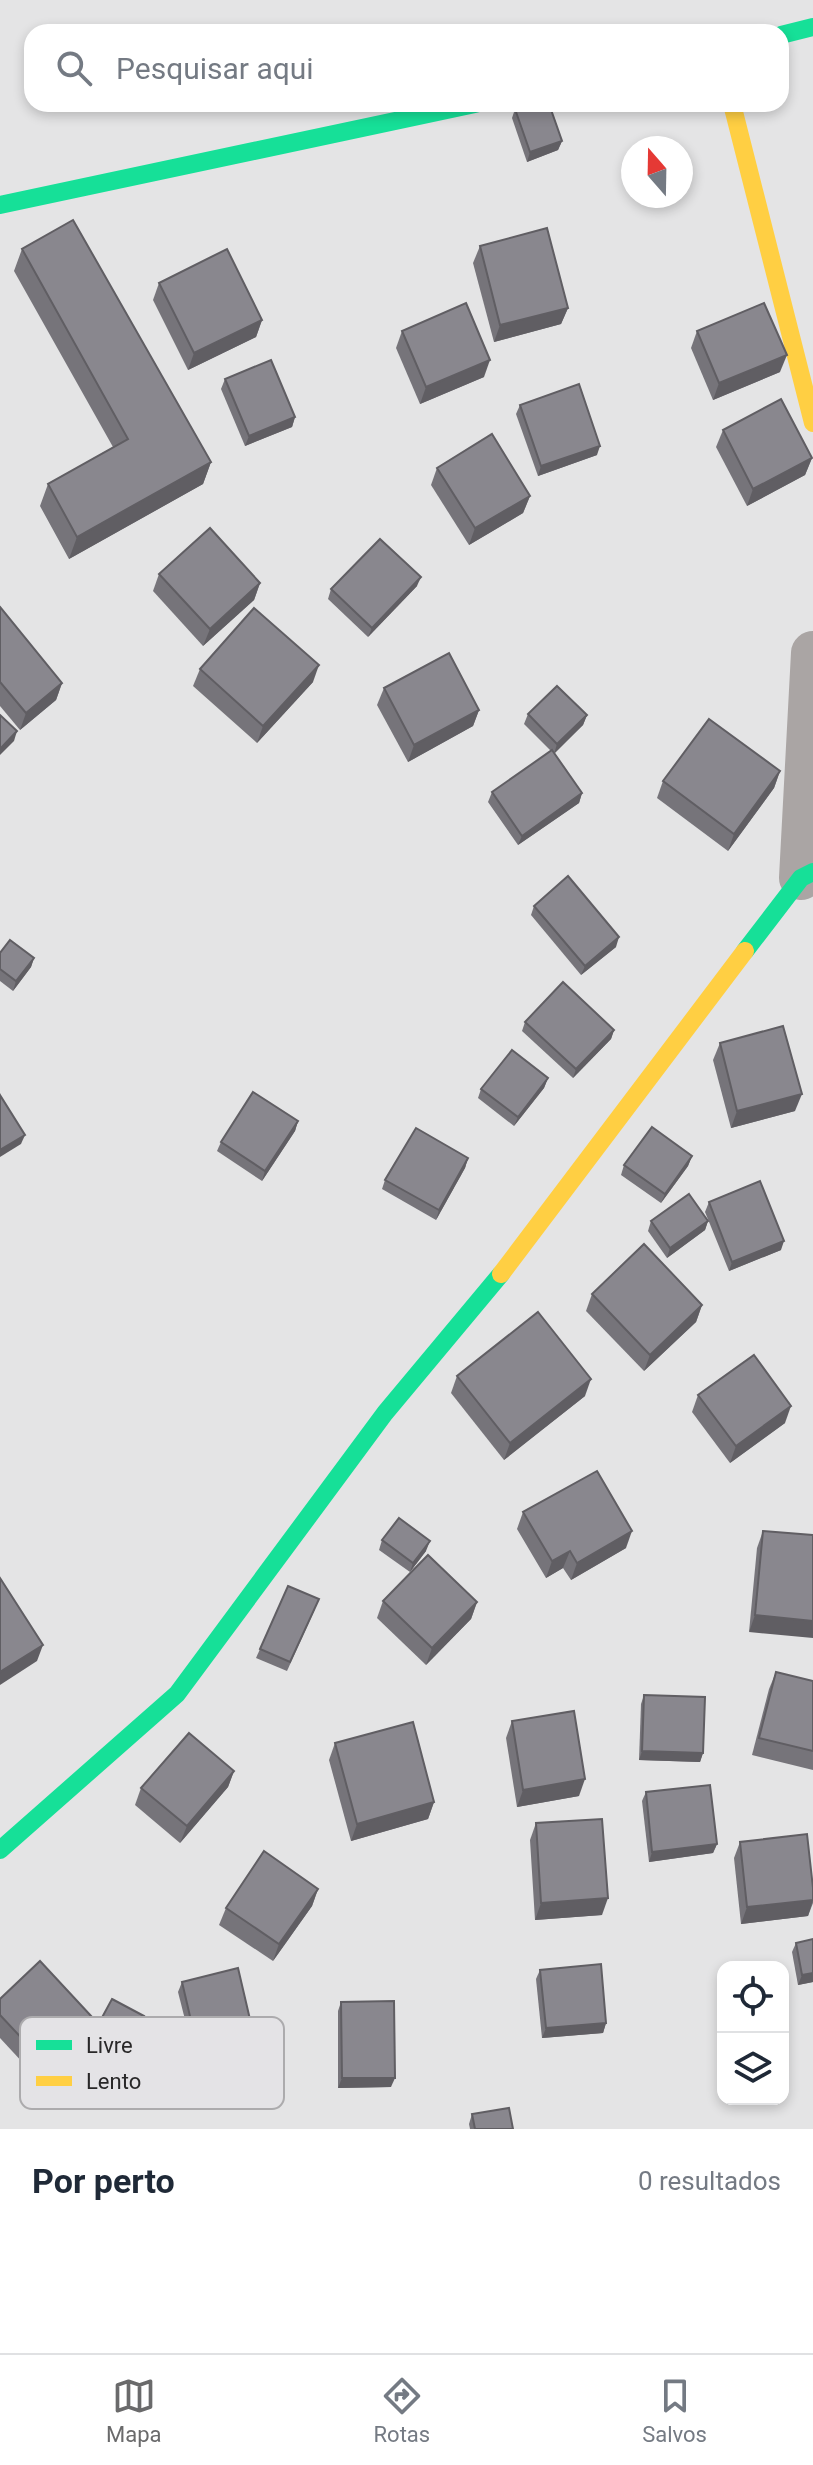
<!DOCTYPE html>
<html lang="pt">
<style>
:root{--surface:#fff;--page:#f2f2f3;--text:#1f2937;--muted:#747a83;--line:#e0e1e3;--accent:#6a6a6b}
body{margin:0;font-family:Roboto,sans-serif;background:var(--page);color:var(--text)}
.controls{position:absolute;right:24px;bottom:24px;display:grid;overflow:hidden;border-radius:16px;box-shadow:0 4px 12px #0003}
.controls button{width:72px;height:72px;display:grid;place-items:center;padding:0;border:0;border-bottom:2px solid var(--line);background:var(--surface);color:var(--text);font:40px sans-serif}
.compass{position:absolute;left:621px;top:136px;width:72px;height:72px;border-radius:50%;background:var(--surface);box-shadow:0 4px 12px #0003;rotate:340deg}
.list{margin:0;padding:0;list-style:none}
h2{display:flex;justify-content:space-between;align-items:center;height:104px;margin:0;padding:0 32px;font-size:34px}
h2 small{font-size:26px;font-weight:400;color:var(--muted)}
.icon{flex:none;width:44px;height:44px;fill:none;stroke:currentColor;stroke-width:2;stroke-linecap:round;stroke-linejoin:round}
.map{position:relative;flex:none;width:813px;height:2129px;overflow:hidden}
.search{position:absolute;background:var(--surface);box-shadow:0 4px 12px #0003;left:24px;right:24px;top:24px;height:88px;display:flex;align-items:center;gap:20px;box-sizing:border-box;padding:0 28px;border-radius:24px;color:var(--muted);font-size:30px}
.sheet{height:224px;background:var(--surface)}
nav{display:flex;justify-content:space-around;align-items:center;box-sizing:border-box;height:112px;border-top:2px solid var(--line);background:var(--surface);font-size:22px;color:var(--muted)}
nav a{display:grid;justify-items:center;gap:4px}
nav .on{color:var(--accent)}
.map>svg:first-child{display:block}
</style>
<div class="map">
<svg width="813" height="2129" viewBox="0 0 813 2129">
<rect width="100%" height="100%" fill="#e4e4e5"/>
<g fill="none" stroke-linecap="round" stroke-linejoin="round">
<!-- street -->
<polyline stroke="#aaa5a4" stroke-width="44" points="801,878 813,653"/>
<!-- fast -->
<g stroke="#16e098" stroke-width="18">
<polyline points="781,35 813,27"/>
<polyline points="0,205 475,104"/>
<polyline points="745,951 801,878 813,872"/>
<polyline points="0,1850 177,1694 385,1413 501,1274"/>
</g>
<!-- slow -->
<g stroke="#ffcf43" stroke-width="18">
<polyline points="732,104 813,423"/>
<polyline points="501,1274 745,951"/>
</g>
</g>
<!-- wall -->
<g fill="#76747a">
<polygon points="515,109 562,141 558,150 527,162 512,118"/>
<polygon points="480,246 568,308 561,324 494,342 473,263"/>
<polygon points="22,249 211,462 203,484 69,559 40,506 48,484 113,447 14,271"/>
<polygon points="159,283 262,320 256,337 188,370 153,300"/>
<polygon points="402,331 484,377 420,404 396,348"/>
<polygon points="697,331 780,372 713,400 691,348"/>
<polygon points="225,379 295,417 292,427 245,446 221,389"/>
<polygon points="520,405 597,455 538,476 516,414"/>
<polygon points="723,430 812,458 805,475 747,506 716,447"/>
<polygon points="437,468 530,496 523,513 469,545 431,485"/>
<polygon points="159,574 260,583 254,600 203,646 153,591"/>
<polygon points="417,586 368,637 328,599 331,589"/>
<polygon points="0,607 62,683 56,700 20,730 0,706"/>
<polygon points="200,669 313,682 257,743 193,686"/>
<polygon points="384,688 479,710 473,726 408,762 377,705"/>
<polygon points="528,714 587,715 583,725 554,753 582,793 579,803 518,845 488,802 492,792 551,751 524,724"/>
<polygon points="780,771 774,788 728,851 657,798 663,781"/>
<polygon points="534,906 616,947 581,975 531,915"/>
<polygon points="0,953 34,958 31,967 13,991 0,981"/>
<polygon points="525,1022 614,1030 611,1039 573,1078 522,1031"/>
<polygon points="720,1043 795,1111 731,1128 713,1060"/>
<polygon points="548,1078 544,1088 514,1126 478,1098 481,1089"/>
<polygon points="298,1121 295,1131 262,1181 217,1151 221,1142"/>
<polygon points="692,1156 688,1166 661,1203 621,1175 624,1165"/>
<polygon points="468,1158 465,1168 436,1220 382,1189 385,1180"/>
<polygon points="709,1202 781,1250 729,1271 705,1212"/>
<polygon points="651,1221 708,1221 705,1230 667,1258 648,1231"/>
<polygon points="592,1294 702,1305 696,1322 644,1371 586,1311"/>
<polygon points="457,1376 585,1396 504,1460 451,1393"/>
<polygon points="698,1395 785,1423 730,1463 692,1412"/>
<polygon points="523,1512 626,1548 571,1580 563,1568 546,1578 517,1529"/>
<polygon points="763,1531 813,1535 749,1632 757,1548"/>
<polygon points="382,1540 426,1551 410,1572 379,1550"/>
<polygon points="383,1601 477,1602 471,1619 426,1665 377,1618"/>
<polygon points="315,1609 287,1671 256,1658 260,1649"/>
<polygon points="776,1672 813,1681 813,1770 752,1755 769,1689"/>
<polygon points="644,1695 703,1753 700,1762 639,1760 641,1704"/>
<polygon points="512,1721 579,1796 517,1807 506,1738"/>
<polygon points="335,1743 434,1802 428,1819 351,1841 329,1760"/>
<polygon points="234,1771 228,1787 180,1843 135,1805 141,1788"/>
<polygon points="646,1792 717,1844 713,1853 649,1862 642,1801"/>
<polygon points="536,1823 602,1915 535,1920 530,1840"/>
<polygon points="740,1842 813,1888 813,1903 808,1916 741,1924 734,1858"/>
<polygon points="318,1889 312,1906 273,1961 219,1925 226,1908"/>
<polygon points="796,1943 813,1982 798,1985 792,1952"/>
<polygon points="540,1970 606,2023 603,2033 542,2038 536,1979"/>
<polygon points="182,1982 252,2028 249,2037 193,2051 178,1992"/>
<polygon points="0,1999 86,2034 37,2078 0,2038"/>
<polygon points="341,2002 391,2087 338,2088 338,2011"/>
<polygon points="140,2026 115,2073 83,2056 86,2047"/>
<polygon points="472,2114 513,2129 470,2129 469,2124"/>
</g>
<!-- shaded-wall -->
<g fill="#605e63">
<polygon points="562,141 558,150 527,162 530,152"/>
<polygon points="568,308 561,324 494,342 500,325"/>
<polygon points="262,320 256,337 188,370 194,353"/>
<polygon points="787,355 780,372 713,400 719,383"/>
<polygon points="490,360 484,377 420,404 426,387"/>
<polygon points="295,417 292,427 245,446 249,436"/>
<polygon points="600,446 597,455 538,476 541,466"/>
<polygon points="812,458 805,475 747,506 753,489"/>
<polygon points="211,462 203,484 69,559 77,537"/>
<polygon points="530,496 523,513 469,545 475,528"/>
<polygon points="421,577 417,586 368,637 372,628"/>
<polygon points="260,583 254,600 203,646 210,629"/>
<polygon points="319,665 313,682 257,743 263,726"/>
<polygon points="62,683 56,700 20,730 26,713"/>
<polygon points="479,710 473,726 408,762 414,745"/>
<polygon points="587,715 583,725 554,754 557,744"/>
<polygon points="17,731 14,741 0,755 0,749"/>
<polygon points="780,771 774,788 728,851 734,834"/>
<polygon points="582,793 579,803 518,845 522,836"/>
<polygon points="619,937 616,947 581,975 585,966"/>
<polygon points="34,958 31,967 13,991 16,981"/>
<polygon points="614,1030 611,1039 573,1078 576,1069"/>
<polygon points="548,1078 544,1088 514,1126 518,1117"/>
<polygon points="802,1094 795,1111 731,1128 737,1111"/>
<polygon points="298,1121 295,1131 262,1181 265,1171"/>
<polygon points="25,1135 21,1144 0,1157 0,1150"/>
<polygon points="692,1156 688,1166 661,1203 665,1194"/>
<polygon points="468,1158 465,1168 436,1220 439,1210"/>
<polygon points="708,1221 705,1230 667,1258 670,1248"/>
<polygon points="784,1241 781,1250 729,1271 732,1262"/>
<polygon points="702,1305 696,1322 644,1371 650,1355"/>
<polygon points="591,1379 585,1396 504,1460 510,1443"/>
<polygon points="791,1406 785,1423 730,1463 736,1446"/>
<polygon points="632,1531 626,1548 571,1580 577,1563"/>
<polygon points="430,1541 426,1551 410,1572 413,1563"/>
<polygon points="570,1551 563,1568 546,1578 552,1561"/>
<polygon points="477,1602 471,1619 426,1665 432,1648"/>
<polygon points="755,1615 813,1621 813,1638 749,1632"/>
<polygon points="43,1645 37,1661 0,1685 0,1672"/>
<polygon points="642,1751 703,1753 700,1762 639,1760"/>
<polygon points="234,1771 228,1787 180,1843 187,1826"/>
<polygon points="585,1779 579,1796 517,1807 523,1790"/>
<polygon points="434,1802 428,1819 351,1841 357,1824"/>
<polygon points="717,1844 713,1853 649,1862 652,1852"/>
<polygon points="318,1889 312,1906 273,1961 279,1944"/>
<polygon points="608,1898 602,1915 535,1920 541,1903"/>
<polygon points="813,1900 808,1916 741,1924 747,1907"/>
<polygon points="813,1973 813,1982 798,1985 802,1975"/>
<polygon points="144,2016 140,2026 115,2073 118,2064"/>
<polygon points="92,2017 86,2034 37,2078 43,2061"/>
<polygon points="606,2023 603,2033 542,2038 546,2028"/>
<polygon points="252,2028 249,2037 193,2051 196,2042"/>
<polygon points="342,2078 395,2078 391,2087 338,2088"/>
</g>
<!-- building -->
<g fill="#89878e" stroke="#605e63" stroke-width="2">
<polygon points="530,104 549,104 562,141 530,152 515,109"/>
<polygon points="73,220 211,462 77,537 48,484 128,439 22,249"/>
<polygon points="547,228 568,308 500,325 480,246"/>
<polygon points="227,249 262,320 194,353 159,283"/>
<polygon points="466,303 490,360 426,387 402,331"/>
<polygon points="764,303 787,355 719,383 697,331"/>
<polygon points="271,360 295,417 249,436 225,379"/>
<polygon points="579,384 600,446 541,466 520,405"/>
<polygon points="781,399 812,458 753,489 723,430"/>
<polygon points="492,434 530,496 475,528 437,468"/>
<polygon points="210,528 260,583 210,629 159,574"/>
<polygon points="380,539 421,577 372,628 331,589"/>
<polygon points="0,607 62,683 26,713 0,682"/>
<polygon points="254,608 319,665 263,726 200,669"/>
<polygon points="449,653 479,710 414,745 384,688"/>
<polygon points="557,686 587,715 557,744 528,714"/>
<polygon points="0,715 17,731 0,749"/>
<polygon points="709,719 780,771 734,834 663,781"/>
<polygon points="552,750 582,793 522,836 492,792"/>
<polygon points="568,876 619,937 585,966 534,906"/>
<polygon points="10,940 34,958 16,981 0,969 0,953"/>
<polygon points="563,982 614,1030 576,1069 525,1022"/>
<polygon points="783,1026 802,1094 737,1111 720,1043"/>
<polygon points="512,1050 548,1078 518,1117 481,1089"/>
<polygon points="253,1092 298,1121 265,1171 221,1142"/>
<polygon points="0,1095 25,1135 0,1150"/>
<polygon points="652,1127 692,1156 665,1194 624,1165"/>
<polygon points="416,1128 468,1158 439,1210 385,1180"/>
<polygon points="760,1181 784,1241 732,1262 709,1202"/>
<polygon points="689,1194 708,1221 670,1248 651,1221"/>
<polygon points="644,1244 702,1305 650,1355 592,1294"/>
<polygon points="538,1312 591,1379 510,1443 457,1376"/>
<polygon points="754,1355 791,1406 736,1446 698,1395"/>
<polygon points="597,1471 632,1531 577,1563 570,1551 552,1561 523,1512"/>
<polygon points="399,1518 430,1541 413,1563 382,1540"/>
<polygon points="763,1531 813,1535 813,1621 755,1615"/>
<polygon points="428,1555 477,1602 432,1648 383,1601"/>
<polygon points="0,1578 43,1645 0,1672"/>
<polygon points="288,1586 319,1599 290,1662 260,1649"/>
<polygon points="776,1672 813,1681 813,1751 759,1738"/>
<polygon points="644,1695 705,1697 703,1753 642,1751"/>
<polygon points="574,1711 585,1779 523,1790 512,1721"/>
<polygon points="413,1722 434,1802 357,1824 335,1743"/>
<polygon points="189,1733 234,1771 187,1826 141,1788"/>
<polygon points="710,1785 717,1844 652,1852 646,1792"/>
<polygon points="602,1819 608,1898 541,1903 536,1823"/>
<polygon points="807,1834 813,1888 813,1900 747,1907 740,1842"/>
<polygon points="264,1851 318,1889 279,1944 226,1908"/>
<polygon points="813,1939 813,1973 802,1975 796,1943"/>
<polygon points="40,1961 92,2017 43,2061 0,2015 0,1999"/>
<polygon points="601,1964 606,2023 546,2028 540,1970"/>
<polygon points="238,1968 252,2028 196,2042 182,1982"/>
<polygon points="112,1999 144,2016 118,2064 86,2047"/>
<polygon points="394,2001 395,2078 342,2078 341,2002"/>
<polygon points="509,2108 513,2129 475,2129 472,2114"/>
</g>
<!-- legend -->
<rect x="20" y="2017" width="264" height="92" rx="12" fill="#e4e3e6" stroke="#acabad" stroke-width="2"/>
<rect x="36" y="2040" width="36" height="10" fill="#16e098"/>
<rect x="36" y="2076" width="36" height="10" fill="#ffcf43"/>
<g font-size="22" fill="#292829">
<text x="86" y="2053">Livre</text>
<text x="86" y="2089">Lento</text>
</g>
</svg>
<div class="controls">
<button><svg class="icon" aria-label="locate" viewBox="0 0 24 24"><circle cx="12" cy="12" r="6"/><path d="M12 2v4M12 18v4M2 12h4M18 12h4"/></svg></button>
<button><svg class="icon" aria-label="layers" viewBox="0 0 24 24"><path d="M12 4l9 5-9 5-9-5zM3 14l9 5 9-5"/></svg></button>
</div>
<svg class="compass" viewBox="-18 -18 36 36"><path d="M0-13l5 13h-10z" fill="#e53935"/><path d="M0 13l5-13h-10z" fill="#747a83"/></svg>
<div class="search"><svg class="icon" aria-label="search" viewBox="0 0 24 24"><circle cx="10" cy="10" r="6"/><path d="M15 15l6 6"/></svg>Pesquisar aqui</div>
</div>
<section class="sheet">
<h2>Por perto<small>0 resultados</small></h2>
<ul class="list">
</ul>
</section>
<nav>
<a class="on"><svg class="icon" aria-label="map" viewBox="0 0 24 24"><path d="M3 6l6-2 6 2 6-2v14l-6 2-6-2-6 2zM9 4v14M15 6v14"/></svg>Mapa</a>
<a><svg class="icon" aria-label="directions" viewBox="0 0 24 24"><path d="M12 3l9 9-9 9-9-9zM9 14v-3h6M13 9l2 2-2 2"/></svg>Rotas</a>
<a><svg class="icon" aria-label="saved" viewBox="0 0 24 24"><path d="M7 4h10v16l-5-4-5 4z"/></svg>Salvos</a>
</nav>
